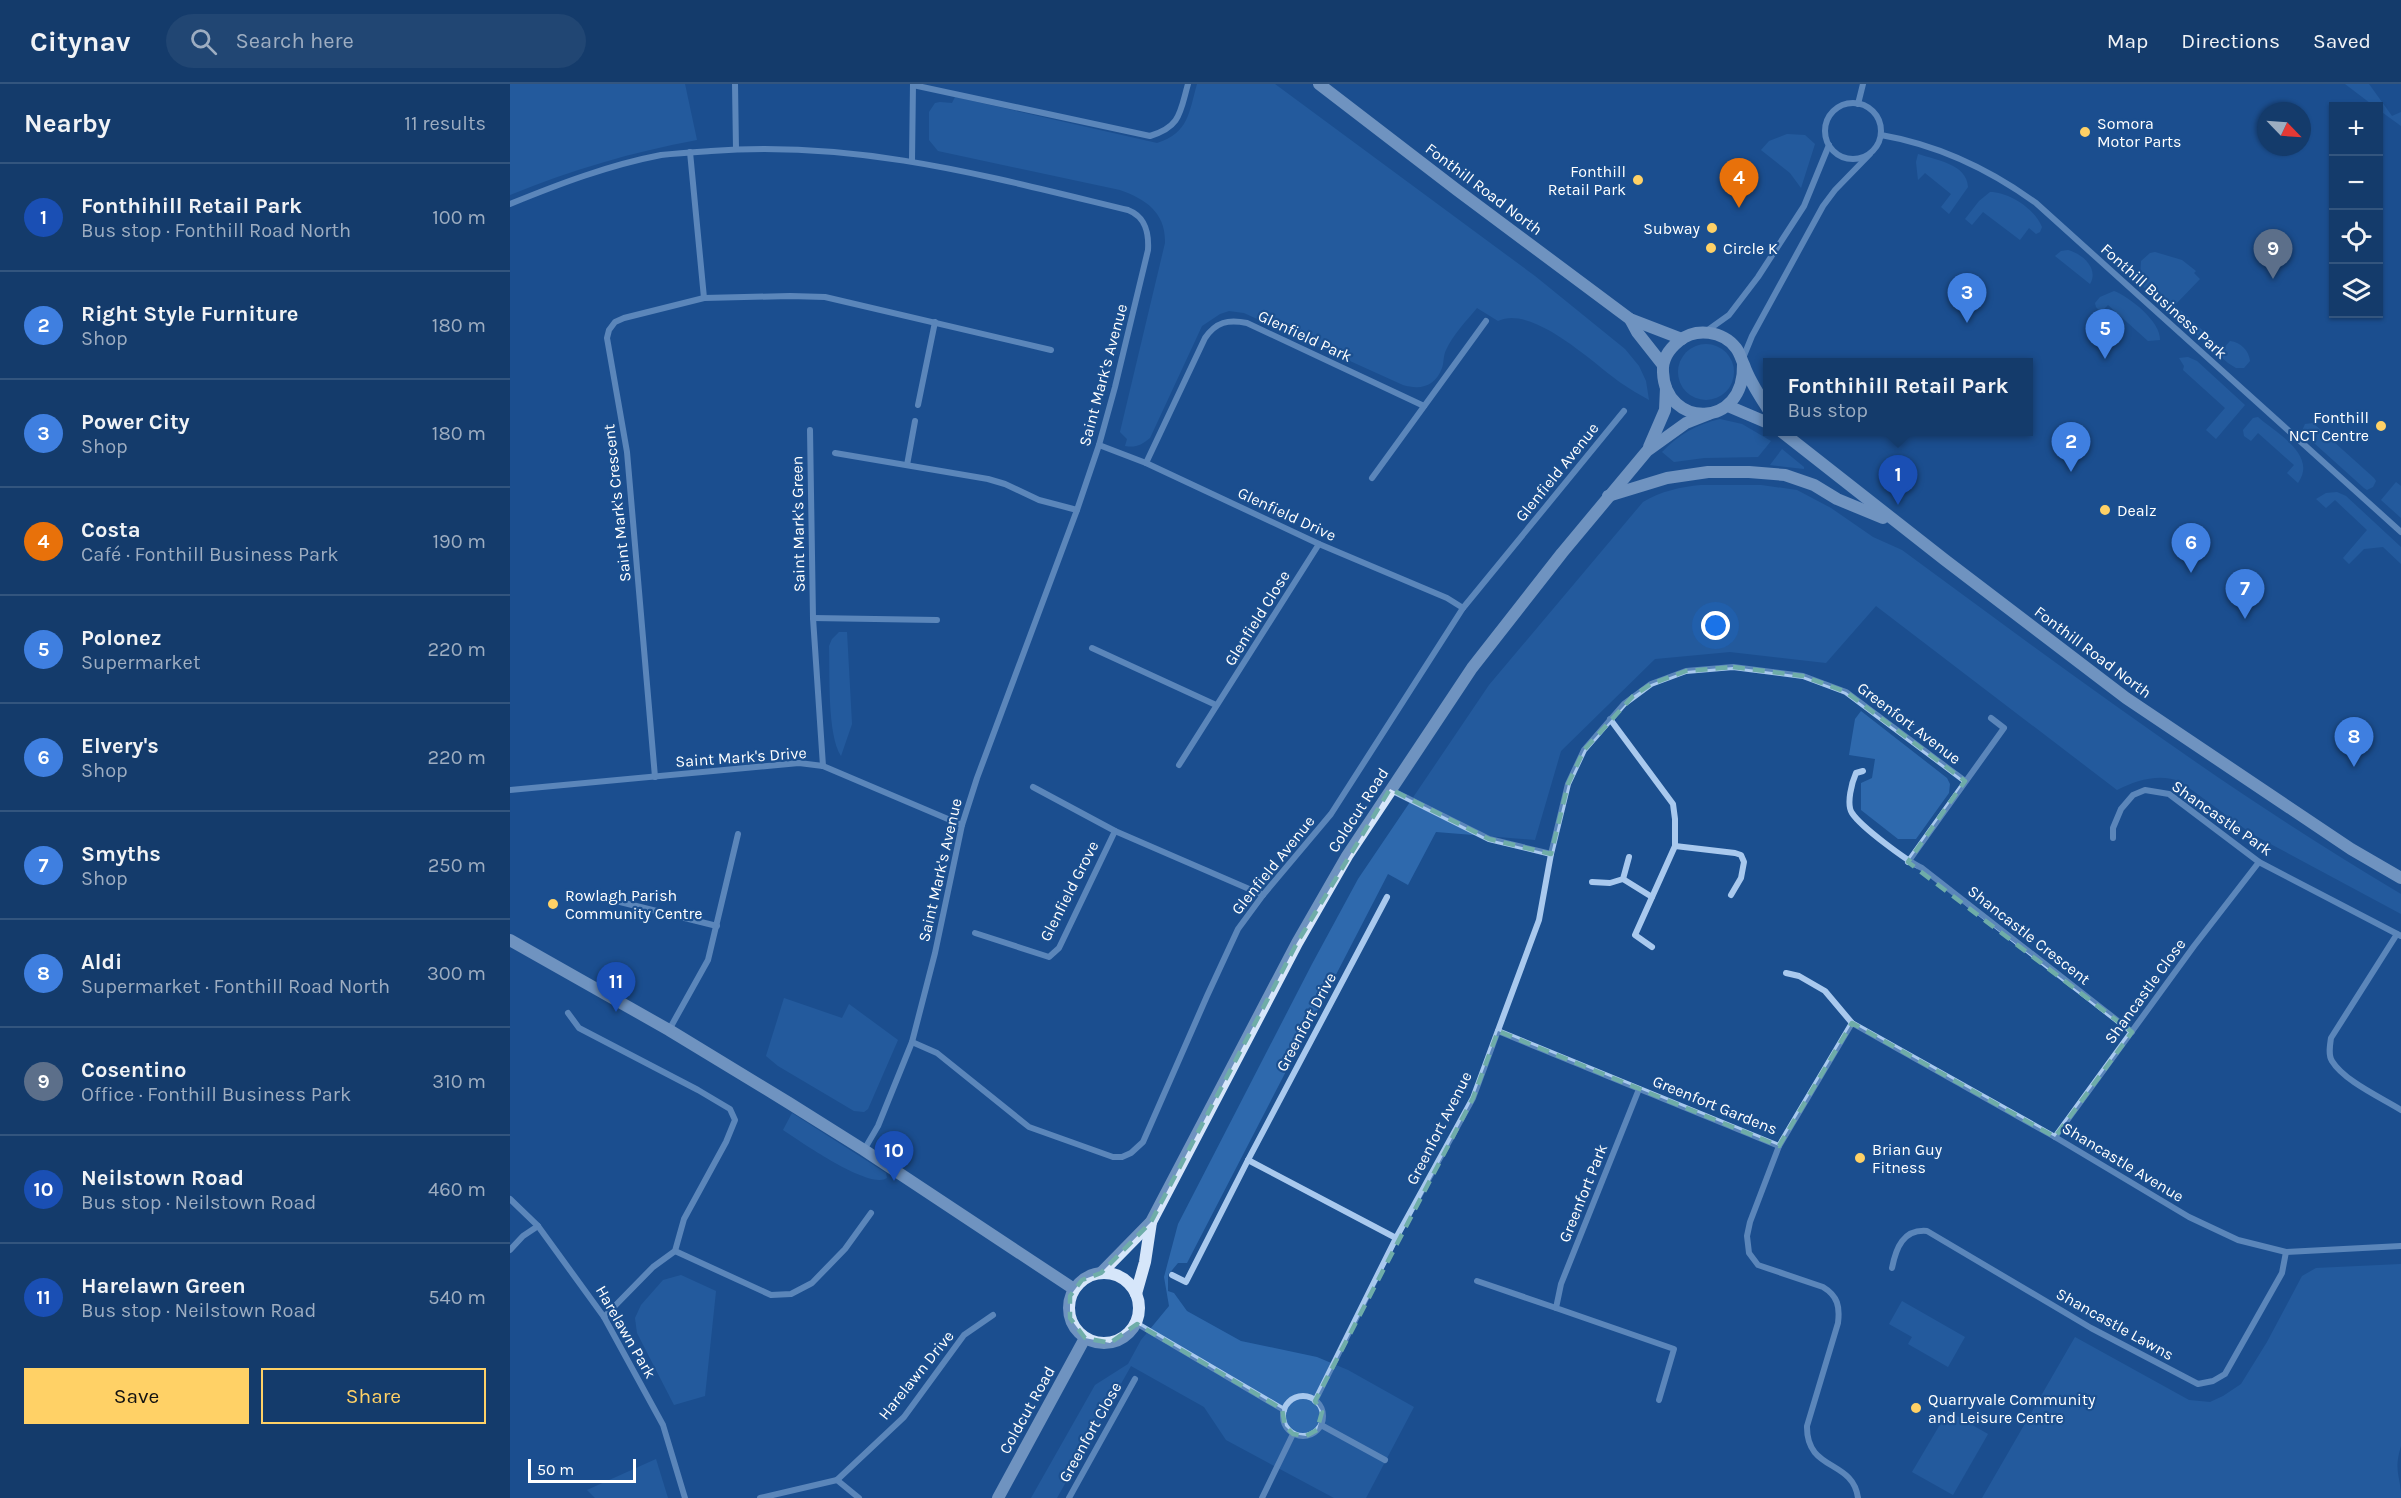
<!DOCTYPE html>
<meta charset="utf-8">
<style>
:root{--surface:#143b6b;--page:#214673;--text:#f1f3f6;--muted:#9dadc1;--line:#33557e;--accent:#ffd166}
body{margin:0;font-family:Karla,sans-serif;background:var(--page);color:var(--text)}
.controls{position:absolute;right:18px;top:18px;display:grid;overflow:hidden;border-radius:0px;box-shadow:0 2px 4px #0004}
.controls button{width:54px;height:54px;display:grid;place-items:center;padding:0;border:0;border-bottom:2px solid var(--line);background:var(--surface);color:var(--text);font:30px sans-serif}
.compass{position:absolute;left:1747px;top:18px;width:54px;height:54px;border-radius:50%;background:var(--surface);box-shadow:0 2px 4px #0004;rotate:115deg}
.scale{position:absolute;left:18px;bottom:15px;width:108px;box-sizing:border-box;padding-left:6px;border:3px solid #fff;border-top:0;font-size:16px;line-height:21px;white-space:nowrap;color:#fff;-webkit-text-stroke:4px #1b4f8f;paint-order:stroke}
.you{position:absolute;left:1206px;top:542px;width:21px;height:21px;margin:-15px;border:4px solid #fff;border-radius:50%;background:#1a73e8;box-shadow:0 0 0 9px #1a73e833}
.badge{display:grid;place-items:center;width:39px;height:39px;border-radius:50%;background:var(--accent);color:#fff;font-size:20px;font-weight:700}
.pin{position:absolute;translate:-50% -50px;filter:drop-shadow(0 2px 3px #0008)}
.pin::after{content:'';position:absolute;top:32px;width:21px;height:18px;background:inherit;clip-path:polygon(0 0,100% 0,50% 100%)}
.popup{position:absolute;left:1253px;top:274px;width:270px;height:78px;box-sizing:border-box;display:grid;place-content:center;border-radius:0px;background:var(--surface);filter:drop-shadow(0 2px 4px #0005);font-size:20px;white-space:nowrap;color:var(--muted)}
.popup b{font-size:22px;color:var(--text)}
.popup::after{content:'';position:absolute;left:50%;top:100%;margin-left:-12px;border:12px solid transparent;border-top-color:var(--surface)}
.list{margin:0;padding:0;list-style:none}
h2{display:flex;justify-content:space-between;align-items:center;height:78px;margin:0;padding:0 24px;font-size:26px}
h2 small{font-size:20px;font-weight:400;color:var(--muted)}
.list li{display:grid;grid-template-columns:39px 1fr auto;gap:18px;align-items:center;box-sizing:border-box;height:108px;padding:0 24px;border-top:2px solid var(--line)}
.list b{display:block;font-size:22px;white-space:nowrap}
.list p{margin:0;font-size:20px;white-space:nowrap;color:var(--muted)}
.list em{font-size:20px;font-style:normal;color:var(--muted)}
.actions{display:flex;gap:12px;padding:18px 24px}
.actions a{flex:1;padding:14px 0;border:2px solid var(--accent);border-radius:0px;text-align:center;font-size:21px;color:var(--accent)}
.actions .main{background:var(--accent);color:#111}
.icon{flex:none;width:33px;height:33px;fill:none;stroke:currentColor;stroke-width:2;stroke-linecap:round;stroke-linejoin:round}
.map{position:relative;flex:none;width:1891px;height:1414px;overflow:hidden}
header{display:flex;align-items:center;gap:36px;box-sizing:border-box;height:84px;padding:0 30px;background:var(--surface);border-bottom:2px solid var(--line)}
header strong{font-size:28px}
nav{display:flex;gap:33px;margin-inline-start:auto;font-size:21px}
.search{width:420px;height:54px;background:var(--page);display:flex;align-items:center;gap:15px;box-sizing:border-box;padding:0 21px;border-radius:33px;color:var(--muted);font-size:22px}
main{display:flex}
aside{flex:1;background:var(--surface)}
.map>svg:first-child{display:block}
</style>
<header>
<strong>Citynav</strong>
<div class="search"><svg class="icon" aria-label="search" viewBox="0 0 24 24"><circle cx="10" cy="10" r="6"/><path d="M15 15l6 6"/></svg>Search here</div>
<nav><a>Map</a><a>Directions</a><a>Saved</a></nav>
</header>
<main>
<aside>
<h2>Nearby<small>11 results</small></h2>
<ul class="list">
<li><span class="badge" style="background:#1a4fb4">1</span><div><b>Fonthihill Retail Park</b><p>Bus stop · Fonthill Road North</p></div><em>100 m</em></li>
<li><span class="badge" style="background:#3f7fe0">2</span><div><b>Right Style Furniture</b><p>Shop</p></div><em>180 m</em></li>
<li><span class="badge" style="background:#3f7fe0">3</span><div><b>Power City</b><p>Shop</p></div><em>180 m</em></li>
<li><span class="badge" style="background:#e8710a">4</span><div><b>Costa</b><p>Café · Fonthill Business Park</p></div><em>190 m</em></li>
<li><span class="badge" style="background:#3f7fe0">5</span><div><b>Polonez</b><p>Supermarket</p></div><em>220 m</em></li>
<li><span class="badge" style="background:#3f7fe0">6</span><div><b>Elvery's</b><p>Shop</p></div><em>220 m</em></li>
<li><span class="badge" style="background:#3f7fe0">7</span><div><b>Smyths</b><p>Shop</p></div><em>250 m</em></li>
<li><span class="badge" style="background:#3f7fe0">8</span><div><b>Aldi</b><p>Supermarket · Fonthill Road North</p></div><em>300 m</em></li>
<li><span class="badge" style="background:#5c6f8a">9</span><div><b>Cosentino</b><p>Office · Fonthill Business Park</p></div><em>310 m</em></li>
<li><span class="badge" style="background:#1a4fb4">10</span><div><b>Neilstown Road</b><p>Bus stop · Neilstown Road</p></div><em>460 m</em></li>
<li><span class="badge" style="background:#1a4fb4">11</span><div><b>Harelawn Green</b><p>Bus stop · Neilstown Road</p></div><em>540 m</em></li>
</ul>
<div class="actions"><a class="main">Save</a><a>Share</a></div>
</aside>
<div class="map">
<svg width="1891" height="1414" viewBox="0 0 1891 1414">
<rect width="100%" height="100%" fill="#1b4f8f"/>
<!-- green -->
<g fill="#2e69ad">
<path d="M 0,0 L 175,0 L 187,56 C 122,68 61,86 0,111 Z"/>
<path d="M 687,0 L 765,0 L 1025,192 L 1115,265 L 1129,282 L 1136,297 L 1139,316 C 1130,311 1120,305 1111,299 C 1085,281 1023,220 988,237 L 967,224 C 957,236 942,252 936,266 C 933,272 934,279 932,284 C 925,303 910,306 893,301 L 734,229 L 719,227 L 710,230 L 692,242 L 640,354 C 631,361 626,364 615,362 L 617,355 L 610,348 L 655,159 C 656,129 636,115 610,106 L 428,67 L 419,56 L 419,28 L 425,19 L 430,18 L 442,19 L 445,13 L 647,59 C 679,49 679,28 687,0 Z"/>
<polygon points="1835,0 1859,0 1882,32 1891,28 1891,42 1869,26 1868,22 1864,22"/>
<polygon points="1277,50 1295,51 1305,60 1291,104 1280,89 1251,66 1259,57"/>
<path d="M 1408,70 C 1426,76 1457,80 1458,103 L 1439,130 L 1431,123 L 1441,110 L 1415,89 L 1408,96 L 1406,78 Z"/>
<path d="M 1480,108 C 1499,108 1525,125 1532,143 L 1530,148 L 1526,150 L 1519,144 L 1510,156 L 1473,128 L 1462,141 L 1455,135 L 1469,117 Z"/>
<path d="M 1558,166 C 1573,170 1589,185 1580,200 L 1545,172 L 1551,167 Z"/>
<path d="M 1645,168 L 1672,176 L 1686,187 L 1684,189 L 1690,195 L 1665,221 L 1713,265 L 1720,257 C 1731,258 1739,267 1740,277 L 1734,284 L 1726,284 L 1718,279 L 1634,204 L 1630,196 L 1631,177 L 1640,169 Z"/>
<path d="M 1604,207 C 1620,213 1651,238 1650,256 L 1638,257 L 1598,221 L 1591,228 L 1586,223 L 1585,219 L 1590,213 Z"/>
<circle cx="1196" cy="288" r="28"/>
<polygon points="1678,273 1687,277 1735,321 1706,355 1696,346 1715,324 1673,286 1674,282 1669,274"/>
<path d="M 1748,333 C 1766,349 1808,371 1788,399 L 1777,389 L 1784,381 L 1748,349 L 1741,357 L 1734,352 L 1733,346 L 1743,334 Z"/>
<path d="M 1210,335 L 1232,340 L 1261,357 L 1248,373 L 1194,374 L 1164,378 L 1152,368 C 1168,351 1187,340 1210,335 Z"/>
<polygon points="1803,339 1864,394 1866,397 1863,403 1857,406 1854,404 1794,350 1792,347 1795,340"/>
<polygon points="1272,365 1294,383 1294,385 1260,381"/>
<polygon points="1886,398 1891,402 1891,434 1871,416"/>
<path d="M 1191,401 L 1251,401 L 1287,406 L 1321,424 L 1363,453 L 1392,466 C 1555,586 1717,707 1891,810 L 1891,830 L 1742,750 L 1671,698 C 1650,689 1627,696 1607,706 L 1366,522 L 1316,579 L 1220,568 L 1145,575 L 1051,667 L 1025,756 L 926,748 L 898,801 L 878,790 L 677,1179 L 668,1179 L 658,1191 L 658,1207 L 664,1209 L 677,1227 L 731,1257 L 807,1273 L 838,1286 L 904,1323 L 856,1414 L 824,1414 L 716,1356 L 694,1323 L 621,1282 L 547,1414 L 521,1414 L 585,1301 L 618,1280 L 631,1256 L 659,1222 L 654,1193 L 668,1140 L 802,880 L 848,795 L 979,601 L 1133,418 C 1151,407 1171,403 1191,401 Z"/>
<polygon points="1827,408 1836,412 1891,463 1891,480 1873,463 1854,465 1839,480 1833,474 1857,446 1825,416 1816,424 1806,415 1816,409"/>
<path d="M 329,548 L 337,548 L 342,640 L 331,672 C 317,651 320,588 319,562 L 322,555 Z"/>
<polygon points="1351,627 1437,694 1440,700 1439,709 1406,755 1388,755 1351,726 1351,699 1362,694 1365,675 1339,671 1345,635"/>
<polygon points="274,914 332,934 339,920 388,956 358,1025 354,1028 344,1027 268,982 256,972"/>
<path d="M 282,1029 L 376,1089 L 377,1094 C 359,1106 290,1057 273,1046 Z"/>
<path d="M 1891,1180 L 1891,1362 C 1883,1388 1891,1391 1891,1414 L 1472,1414 L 1565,1253 L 1679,1316 L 1700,1318 L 1713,1312 L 1731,1300 L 1757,1258 L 1792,1192 L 1806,1184 Z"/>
<polygon points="171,1191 206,1207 195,1312 164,1321 127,1249 125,1234 131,1221 153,1196"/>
<polygon points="1392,1217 1455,1253 1438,1283 1398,1260 1402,1253 1379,1240"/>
<polygon points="1438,1327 1478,1350 1443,1411 1402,1388"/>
<polygon points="146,1375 158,1414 85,1414 77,1406"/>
</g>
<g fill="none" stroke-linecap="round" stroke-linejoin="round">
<!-- street -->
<g stroke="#a9c9ee" stroke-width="6">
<polyline points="225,0 226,65"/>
<path d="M 403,1 L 640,52 C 671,43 670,28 678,0"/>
<circle cx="1343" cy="47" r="28"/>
<polyline points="1348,20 1353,0"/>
<path d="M 1371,51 C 1429,61 1479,85 1526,119 L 1891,448"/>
<polyline points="180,68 194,214"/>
<polyline points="402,76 403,0"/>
<path d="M 0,120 C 49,100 99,81 151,71 C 168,69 185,68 201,67 C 348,56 477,92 618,126 C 636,133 639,149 638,166 L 605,303 L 589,361 L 567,426 L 467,694 L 452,741 L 425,869 L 402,958 L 368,1042 L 354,1066"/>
<polyline points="1198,246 1219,231 1248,193 1294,122 1319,61"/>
<polyline points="1233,274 1242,252 1313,122 1325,106 1360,70"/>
<polyline points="408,321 425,238"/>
<polyline points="300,346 303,534 313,682"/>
<polyline points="589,361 636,379 809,460 937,514 953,524"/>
<polyline points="325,369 478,395 495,400 529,416 567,426"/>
<path d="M 636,379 L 695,254 C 706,238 718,235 737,239 L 914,322"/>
<polyline points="397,381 405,337"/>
<polyline points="862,394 976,237"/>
<polyline points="303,534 427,536"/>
<polyline points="582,564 706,621"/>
<polyline points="1100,635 1163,720 1165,735 1165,762 1125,851 1142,863"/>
<polyline points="669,681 809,460"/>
<path d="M 1353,687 L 1346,689 C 1342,698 1336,720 1342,729 C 1351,743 1397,777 1412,784 L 1622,948"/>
<polyline points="145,693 117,368 97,254 99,246 105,238 114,234 194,214 280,212 315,213 541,266"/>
<polyline points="523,703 605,747 753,811"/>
<polyline points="0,706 289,679 313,682 452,741"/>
<polyline points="881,706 979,755 1041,770"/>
<polyline points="1603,754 1603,744 1611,725 1623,711 1635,706 1659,710 1749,778 1891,852"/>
<polyline points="1165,762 1225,769 1231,771 1234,778 1231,794 1221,811"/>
<polyline points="1398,778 1494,644 1481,634"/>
<polyline points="1113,795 1142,813"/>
<polyline points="1082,798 1100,799 1113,795 1119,773"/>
<polyline points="94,814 207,842"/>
<polyline points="465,849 539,873 549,864 605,747"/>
<path d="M 1887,850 L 1821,954 C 1820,961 1818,971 1822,977 C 1834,997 1872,1014 1891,1026"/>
<polyline points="1276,889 1289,892 1315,907 1342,939 1545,1053 1679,1133 1728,1156 1776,1168 1891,1162"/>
<polyline points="58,929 69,944 188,1006 220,1025 225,1036 216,1058 174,1135 165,1167 143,1183 94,1233"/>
<path d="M 1342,939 L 1269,1062 L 1240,1138 L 1237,1152 L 1239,1169 L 1248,1181 L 1313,1203 C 1328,1212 1330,1223 1328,1239 L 1297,1342 C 1296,1388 1343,1375 1348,1414"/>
<polyline points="159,946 198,876 228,750"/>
<polyline points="988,947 1269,1062"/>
<polyline points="402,958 427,969 519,1043 603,1073 612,1073 621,1069 633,1058 697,912 728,845 753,811 821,730 953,524 1114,327"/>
<polyline points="1129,1005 1051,1200 1046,1224 1164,1265 1149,1316"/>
<polyline points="1545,1053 1684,862 1749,778"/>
<polyline points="738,1076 886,1154"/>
<polyline points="0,1115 28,1142 94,1233 153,1341 175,1414"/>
<polyline points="0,1166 13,1152 28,1142"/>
<polyline points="165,1167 261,1211 281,1210 302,1199 335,1165 361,1129"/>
<path d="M 1382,1184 C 1386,1164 1393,1145 1417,1147 L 1581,1244 L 1688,1300 L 1703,1297 L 1715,1290 L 1772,1189 L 1776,1168"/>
<polyline points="662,1191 676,1198 738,1076 877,813"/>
<polyline points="967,1197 1046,1224"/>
<polyline points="626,1239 774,1326"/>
<circle cx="793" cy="1332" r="20"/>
<polyline points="805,1317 886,1154 963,1014 1029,836 1041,770 1058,700 1074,666 1114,620 1141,600 1176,587 1223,583 1293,592 1336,608 1455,697"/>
<polyline points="811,1341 875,1376"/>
<polyline points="327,1396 349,1414"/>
<polyline points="250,1414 327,1396 394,1333 454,1251 483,1231"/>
<polyline points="559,1414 625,1295"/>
<polyline points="752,1414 783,1350"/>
</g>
<!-- secondary -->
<g stroke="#d6e6fa" stroke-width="12">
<polyline points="809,0 947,106 1120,235 1172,255"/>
<polyline points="1120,235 1127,248 1153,281"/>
<path d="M 1233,280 C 1235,346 1155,344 1153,288 C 1152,275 1159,265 1169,257 C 1186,243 1213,247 1226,264 C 1230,269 1231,275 1234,281 C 1239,296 1249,311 1258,325"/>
<polyline points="1218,322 1258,339"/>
<polyline points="1272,348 1435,476 1616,614 1841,765 1891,794"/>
<polyline points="1139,363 1155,326 1156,304"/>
<polyline points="1098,412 1157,394 1198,388 1239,388 1275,391 1304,401 1327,415 1373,434"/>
<polyline points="0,856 159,946 279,1019 354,1066 564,1205"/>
<circle cx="594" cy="1224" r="35"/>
<polyline points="591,1189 641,1138 787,859 837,772 962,584 1052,469 1137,367 1176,339 1199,330"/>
<polyline points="626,1210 635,1178 641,1138"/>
<polyline points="488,1414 575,1254"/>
</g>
</g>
<!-- marked area -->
<path d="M0 0H1891V1414H0ZM 1223,583 L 1293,592 L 1336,608 L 1455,697 L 1398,778 L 1622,948 L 1545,1053 L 1342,939 L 1269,1062 L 988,947 L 963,1014 L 805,1317 L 812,1328 L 807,1346 L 796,1352 L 783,1350 L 775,1342 L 772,1325 L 627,1240 L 600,1259 L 575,1254 L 560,1234 L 560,1212 L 572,1196 L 591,1189 L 641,1138 L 787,859 L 880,705 L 979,755 L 1041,770 L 1058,700 L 1074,666 L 1123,612 L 1141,600 L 1176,587 Z" fill="#1b4f8f" fill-opacity=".55" fill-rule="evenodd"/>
<path fill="none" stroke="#6fada8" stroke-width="4.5" stroke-dasharray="12 8" stroke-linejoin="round" d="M 1223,583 L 1293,592 L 1336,608 L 1455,697 L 1398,778 L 1622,948 L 1545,1053 L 1342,939 L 1269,1062 L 988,947 L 963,1014 L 805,1317 L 812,1328 L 807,1346 L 796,1352 L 783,1350 L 775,1342 L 772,1325 L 627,1240 L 600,1259 L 575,1254 L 560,1234 L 560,1212 L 572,1196 L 591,1189 L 641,1138 L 787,859 L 880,705 L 979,755 L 1041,770 L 1058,700 L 1074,666 L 1123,612 L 1141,600 L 1176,587 Z"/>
<!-- markers -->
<g fill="#ffd166" stroke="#1b4f8f" stroke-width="2">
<circle cx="1575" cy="48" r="6"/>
<circle cx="1128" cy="96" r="6"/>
<circle cx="1202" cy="144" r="6"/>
<circle cx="1201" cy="164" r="6"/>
<circle cx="1871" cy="342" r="6"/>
<circle cx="1595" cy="426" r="6"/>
<circle cx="43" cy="820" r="6"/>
<circle cx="1350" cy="1074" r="6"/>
<circle cx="1406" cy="1324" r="6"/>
</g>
<g text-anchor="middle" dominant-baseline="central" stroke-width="4.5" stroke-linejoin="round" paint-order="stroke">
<!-- poi labels -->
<g font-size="16" fill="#fff" stroke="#1b4f8f" text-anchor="start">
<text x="1587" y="39">Somora<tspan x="1587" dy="18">Motor Parts</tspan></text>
<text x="1116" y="87" text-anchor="end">Fonthill<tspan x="1116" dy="18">Retail Park</tspan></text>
<text x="1190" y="144" text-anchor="end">Subway</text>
<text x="1213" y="164">Circle K</text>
<text x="1859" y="333" text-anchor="end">Fonthill<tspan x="1859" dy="18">NCT Centre</tspan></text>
<text x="1607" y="426">Dealz</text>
<text x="55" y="811">Rowlagh Parish<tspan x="55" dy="18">Community Centre</tspan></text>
<text x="1362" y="1065">Brian Guy<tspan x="1362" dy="18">Fitness</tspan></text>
<text x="1418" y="1315">Quarryvale Community<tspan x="1418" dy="18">and Leisure Centre</tspan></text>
</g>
<!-- street labels -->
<g font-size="16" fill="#fff" stroke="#1b4f8f">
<text transform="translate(974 105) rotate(37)">Fonthill Road North</text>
<text transform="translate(1654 217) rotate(42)">Fonthill Business Park</text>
<text transform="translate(795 252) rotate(25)">Glenfield Park</text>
<text transform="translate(593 291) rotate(-75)">Saint Mark's Avenue</text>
<text transform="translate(1047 388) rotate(-51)">Glenfield Avenue</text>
<text transform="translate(107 419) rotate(-96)">Saint Mark's Crescent</text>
<text transform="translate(777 430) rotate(25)">Glenfield Drive</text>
<text transform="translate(288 440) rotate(-91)">Saint Mark's Green</text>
<text transform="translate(747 534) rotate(-58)">Glenfield Close</text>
<text transform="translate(1583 568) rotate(37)">Fonthill Road North</text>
<text transform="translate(1399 639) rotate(37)">Greenfort Avenue</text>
<text transform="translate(231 673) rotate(-4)">Saint Mark's Drive</text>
<text transform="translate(848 726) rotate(-57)">Coldcut Road</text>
<text transform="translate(1712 734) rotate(35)">Shancastle Park</text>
<text transform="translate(763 781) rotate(-51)">Glenfield Avenue</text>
<text transform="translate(430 786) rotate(-77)">Saint Mark's Avenue</text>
<text transform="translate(559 807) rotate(-63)">Glenfield Grove</text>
<text transform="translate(1519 851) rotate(38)">Shancastle Crescent</text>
<text transform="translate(1635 907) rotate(-54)">Shancastle Close</text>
<text transform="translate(796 938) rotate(-62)">Greenfort Drive</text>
<text transform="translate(1205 1021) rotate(22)">Greenfort Gardens</text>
<text transform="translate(929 1044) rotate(-63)">Greenfort Avenue</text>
<text transform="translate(1613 1078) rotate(31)">Shancastle Avenue</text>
<text transform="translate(1073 1109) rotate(-68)">Greenfort Park</text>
<text transform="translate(1605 1240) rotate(29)">Shancastle Lawns</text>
<text transform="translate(116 1248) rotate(60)">Harelawn Park</text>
<text transform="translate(406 1291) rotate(-51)">Harelawn Drive</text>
<text transform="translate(517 1326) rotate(-61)">Coldcut Road</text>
<text transform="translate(580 1348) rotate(-61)">Greenfort Close</text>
</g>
</g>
</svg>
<div class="controls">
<button>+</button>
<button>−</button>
<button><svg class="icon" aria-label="locate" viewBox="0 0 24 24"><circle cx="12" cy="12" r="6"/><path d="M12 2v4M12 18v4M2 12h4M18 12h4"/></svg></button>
<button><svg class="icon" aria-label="layers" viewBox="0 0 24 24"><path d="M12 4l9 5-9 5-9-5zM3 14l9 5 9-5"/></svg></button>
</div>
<svg class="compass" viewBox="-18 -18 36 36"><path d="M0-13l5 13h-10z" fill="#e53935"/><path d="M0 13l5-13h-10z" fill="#9dadc1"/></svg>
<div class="scale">50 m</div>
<div class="you"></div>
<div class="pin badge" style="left:1388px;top:421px;background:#1a4fb4">1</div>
<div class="popup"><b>Fonthihill Retail Park</b>Bus stop</div>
<div class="pin badge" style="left:1561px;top:388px;background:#3f7fe0">2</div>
<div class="pin badge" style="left:1457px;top:239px;background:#3f7fe0">3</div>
<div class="pin badge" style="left:1229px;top:124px;background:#e8710a">4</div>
<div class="pin badge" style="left:1595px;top:275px;background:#3f7fe0">5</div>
<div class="pin badge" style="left:1681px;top:489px;background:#3f7fe0">6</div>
<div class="pin badge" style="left:1735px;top:535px;background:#3f7fe0">7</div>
<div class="pin badge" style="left:1844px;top:683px;background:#3f7fe0">8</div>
<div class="pin badge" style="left:1763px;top:195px;background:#5c6f8a">9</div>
<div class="pin badge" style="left:384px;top:1097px;background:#1a4fb4">10</div>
<div class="pin badge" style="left:106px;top:928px;background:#1a4fb4">11</div>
</div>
</main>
